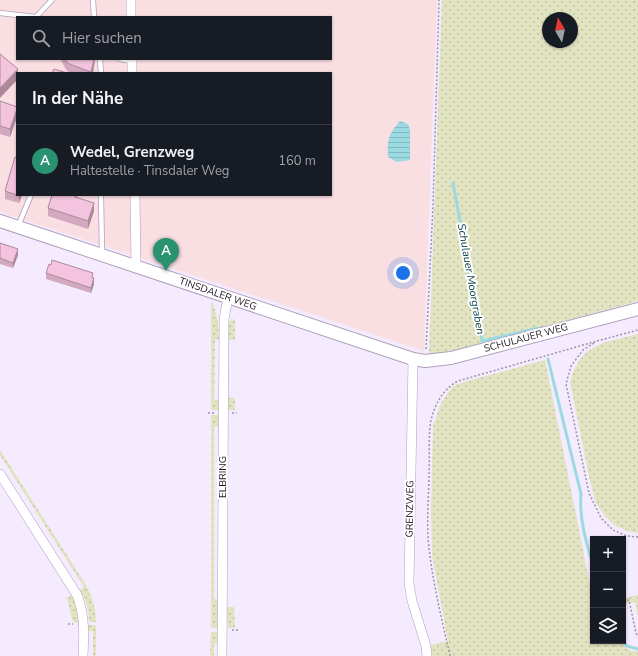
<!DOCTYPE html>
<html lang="de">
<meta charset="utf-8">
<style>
:root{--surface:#171b24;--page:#20242c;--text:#f1f3f6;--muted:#9ea1a6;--line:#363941;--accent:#299371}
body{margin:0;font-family:"Nunito Sans",sans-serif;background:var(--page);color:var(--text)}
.controls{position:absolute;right:12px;bottom:12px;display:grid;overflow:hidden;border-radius:0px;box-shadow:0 1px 3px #0004}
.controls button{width:36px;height:36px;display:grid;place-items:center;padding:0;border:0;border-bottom:1px solid var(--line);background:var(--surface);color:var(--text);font:20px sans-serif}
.compass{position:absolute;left:542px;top:12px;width:36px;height:36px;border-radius:50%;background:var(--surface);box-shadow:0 1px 3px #0004;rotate:351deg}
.you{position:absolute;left:403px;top:273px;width:14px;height:14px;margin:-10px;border:3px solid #fff;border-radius:50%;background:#1a73e8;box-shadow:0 0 0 6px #1a73e833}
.badge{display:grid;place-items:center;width:26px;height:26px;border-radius:50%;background:var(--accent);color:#fff;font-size:13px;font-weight:700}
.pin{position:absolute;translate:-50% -33px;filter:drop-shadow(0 1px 2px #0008)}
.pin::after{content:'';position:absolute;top:21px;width:14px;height:12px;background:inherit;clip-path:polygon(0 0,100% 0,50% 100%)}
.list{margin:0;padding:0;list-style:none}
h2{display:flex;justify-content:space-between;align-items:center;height:52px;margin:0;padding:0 16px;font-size:17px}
h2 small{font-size:13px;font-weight:400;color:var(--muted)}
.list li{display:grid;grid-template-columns:26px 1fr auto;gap:12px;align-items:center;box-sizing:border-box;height:72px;padding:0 16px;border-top:1px solid var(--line)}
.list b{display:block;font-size:15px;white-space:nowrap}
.list p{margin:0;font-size:13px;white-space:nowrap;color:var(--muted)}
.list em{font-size:13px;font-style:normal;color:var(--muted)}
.icon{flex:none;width:22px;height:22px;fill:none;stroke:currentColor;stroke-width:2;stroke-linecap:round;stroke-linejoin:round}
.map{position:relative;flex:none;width:638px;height:656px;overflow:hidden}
.search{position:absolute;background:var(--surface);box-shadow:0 1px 3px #0004;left:16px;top:16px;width:316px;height:44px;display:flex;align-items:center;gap:10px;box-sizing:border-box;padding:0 14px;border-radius:0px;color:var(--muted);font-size:15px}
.panel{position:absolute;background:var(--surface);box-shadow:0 1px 3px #0004;left:16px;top:72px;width:316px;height:124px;border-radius:0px}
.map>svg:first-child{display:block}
</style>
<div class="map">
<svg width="638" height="656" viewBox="0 0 638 656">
<defs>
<pattern id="grass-dots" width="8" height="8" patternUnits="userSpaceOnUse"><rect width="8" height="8" fill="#e1e3c1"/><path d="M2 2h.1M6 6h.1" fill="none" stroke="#c1c2a6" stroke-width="1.8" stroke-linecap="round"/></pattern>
<pattern id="water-rules" width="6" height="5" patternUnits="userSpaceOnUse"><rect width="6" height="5" fill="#9cdae1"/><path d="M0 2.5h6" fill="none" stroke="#86bac1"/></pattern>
</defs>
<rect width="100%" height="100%" fill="#f5ebfe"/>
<!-- industrial -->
<path fill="#f9dee2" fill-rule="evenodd" d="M 0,0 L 437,0 L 424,351 L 0,212 ZM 17,17 L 331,17 L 331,59 L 17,59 ZM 17,73 L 331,73 L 331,195 L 17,195 Z"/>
<!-- grass -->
<g fill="url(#grass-dots)" fill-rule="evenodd">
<path d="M 442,0 L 638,0 L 638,301 L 485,343 L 436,354 L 429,354 ZM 548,18 L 572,18 L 572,42 L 548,42 Z"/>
<polygon points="211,303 213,303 218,321 219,339 215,340 214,400 218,400 218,410 211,410"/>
<polygon points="232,319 235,320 235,340 228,340 229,323"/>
<path d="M 638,334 L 638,533 L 630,532 L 614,525 L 605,516 L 596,503 L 590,481 L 570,382 C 581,343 603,343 638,334 Z"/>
<path d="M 545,360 L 593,600 L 593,641 L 619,641 C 625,646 630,653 638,651 L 638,656 L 427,656 L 426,646 L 448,641 L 432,555 L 431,511 L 433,426 L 441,403 L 453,386 L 467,381 Z"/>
<rect x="228" y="398" width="7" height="12"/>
<polygon points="211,415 218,415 218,426 214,427 214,599 218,599 218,628 211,628"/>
<path d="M 0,450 L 86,585 C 92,597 96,608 96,622 L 89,622 C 89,610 86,600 80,590 L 84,587 L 0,455 Z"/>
<path d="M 72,595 L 78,610 L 79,622 L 74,623 C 70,616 70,606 66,598 Z"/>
<polygon points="638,595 638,617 635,602 623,604 623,598"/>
<polygon points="227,607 234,607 235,628 228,628"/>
<polygon points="88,625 94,625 96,626 96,656 93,656 93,631 88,631"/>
<polygon points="211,632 218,632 218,643 214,644 214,656 210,656"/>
</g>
<!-- water -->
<path fill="url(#water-rules)" d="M 400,121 L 408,124 L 410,130 L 410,160 L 397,162 L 388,157 C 387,140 388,135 400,121 Z"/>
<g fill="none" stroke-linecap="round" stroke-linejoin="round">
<!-- stream -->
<g stroke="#9cdae1" stroke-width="3">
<polyline points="453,183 482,341 539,328"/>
<path d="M 548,359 L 581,494 C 579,518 586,542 593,565"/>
<polyline points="622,641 627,646 638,649"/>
</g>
<!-- service casing -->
<g stroke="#afa0bd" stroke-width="6">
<g id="service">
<polyline points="93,0 94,17"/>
<polyline points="0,13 36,17 52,0"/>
<polyline points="100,59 101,73"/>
<polyline points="120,59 132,61"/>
<polyline points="101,195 102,254"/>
<polyline points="18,226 31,195"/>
</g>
</g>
<!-- minor casing -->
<g stroke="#afa0bd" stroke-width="10">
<g id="minor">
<polyline points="131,0 131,17"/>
<polyline points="132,59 132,73"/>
<polyline points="135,195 136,267"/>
<polyline points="413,359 409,583 412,601 426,646 427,656"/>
<path d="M 0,474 L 77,595 C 85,615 84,635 83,656"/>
<polyline points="222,656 224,319 228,298"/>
</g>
</g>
<!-- tertiary casing -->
<g stroke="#afa0bd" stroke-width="14">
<polyline id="tertiary" points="0,221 413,359 425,361 451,358 638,309"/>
</g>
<!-- path -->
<g stroke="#9c94a3" stroke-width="1.5" stroke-dasharray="2 2" stroke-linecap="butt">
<polyline points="597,341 638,330"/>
<polyline points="594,343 583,350 571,366 566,384 589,493 601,518 613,530 627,536 638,537"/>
<polyline points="426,349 433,206 439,0"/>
<polyline points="208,413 214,413"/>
<polyline points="232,413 237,413"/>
<polyline points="623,601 629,600 636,633 638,637"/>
<polyline points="68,624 73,624"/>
<polyline points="232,630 238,630"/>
<path d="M 450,656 C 442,620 433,584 429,548 C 426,523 429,497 429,472 C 430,455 428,436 431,420 C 435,404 443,389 458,381 L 597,341"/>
</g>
<!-- service -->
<use href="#service" stroke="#fff" stroke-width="4.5"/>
<!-- minor -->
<use href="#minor" stroke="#fff" stroke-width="9"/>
<!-- tertiary -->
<use href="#tertiary" stroke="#fff" stroke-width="12"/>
</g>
<!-- wall -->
<g fill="#d2a9bf">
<polygon points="60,59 95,59 93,73 72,73 67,71"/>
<polygon points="0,101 17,107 17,117 10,137 0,134"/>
<polygon points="5,191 22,195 19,203 5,199"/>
<polygon points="52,195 78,195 77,197 94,211 88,229 48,216 48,208"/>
<polygon points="0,243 18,255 13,268 0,264"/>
<polygon points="46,273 93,278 94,284 91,293 46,279"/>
</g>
<!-- shaded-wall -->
<g fill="#ab899b">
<polygon points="94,59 95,59 93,73 91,73"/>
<polygon points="18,69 17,80 0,98 0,88"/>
<polygon points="17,109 17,117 10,137 10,129"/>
<polygon points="19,195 22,195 19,203"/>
<polygon points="94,203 94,211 88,229 88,221"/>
<polygon points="18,249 18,255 13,268 13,263"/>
<polygon points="94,278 94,284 91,293 91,288"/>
</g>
<!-- building -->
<g fill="#f4c4de" stroke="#ab899b">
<polygon points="0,54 18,69 0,88"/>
<polygon points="65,59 94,59 91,72 67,63"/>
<polygon points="54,69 67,73 52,73"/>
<polygon points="0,101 17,107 17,109 10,129 0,126"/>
<polygon points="15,157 17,158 17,195 5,191"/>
<polygon points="52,195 75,195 75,197 94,203 88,221 48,208"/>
<polygon points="0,243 18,249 13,263 0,258"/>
<polygon points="52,260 93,273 92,278 94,278 91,288 46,273 49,264 51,265"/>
</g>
<g text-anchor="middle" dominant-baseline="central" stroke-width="4" stroke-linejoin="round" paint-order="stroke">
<!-- street labels -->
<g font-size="10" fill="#1e1823" stroke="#fff">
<text transform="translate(218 294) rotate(19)">TINSDALER WEG</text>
<text transform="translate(526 338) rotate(-15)">SCHULAUER WEG</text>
<text transform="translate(223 477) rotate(-90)">ELBRING</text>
<text transform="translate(410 509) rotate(-89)">GRENZWEG</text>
</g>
<!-- water labels -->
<g font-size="11" font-style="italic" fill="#023e44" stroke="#fff">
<text transform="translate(471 279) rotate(80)">Schulauer Moorgraben</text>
</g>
</g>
</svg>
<div class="controls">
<button>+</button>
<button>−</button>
<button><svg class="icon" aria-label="layers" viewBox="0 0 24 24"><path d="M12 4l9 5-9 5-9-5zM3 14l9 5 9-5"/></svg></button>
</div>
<svg class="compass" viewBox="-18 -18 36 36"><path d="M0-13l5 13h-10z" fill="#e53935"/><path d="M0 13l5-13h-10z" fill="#9ea1a6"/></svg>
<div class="you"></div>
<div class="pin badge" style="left:166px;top:271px">A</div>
<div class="search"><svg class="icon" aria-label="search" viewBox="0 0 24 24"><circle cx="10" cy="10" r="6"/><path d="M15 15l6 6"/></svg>Hier suchen</div>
<section class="panel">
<h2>In der Nähe<small></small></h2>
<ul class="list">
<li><span class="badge">A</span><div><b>Wedel, Grenzweg</b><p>Haltestelle · Tinsdaler Weg</p></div><em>160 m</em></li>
</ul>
</section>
</div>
